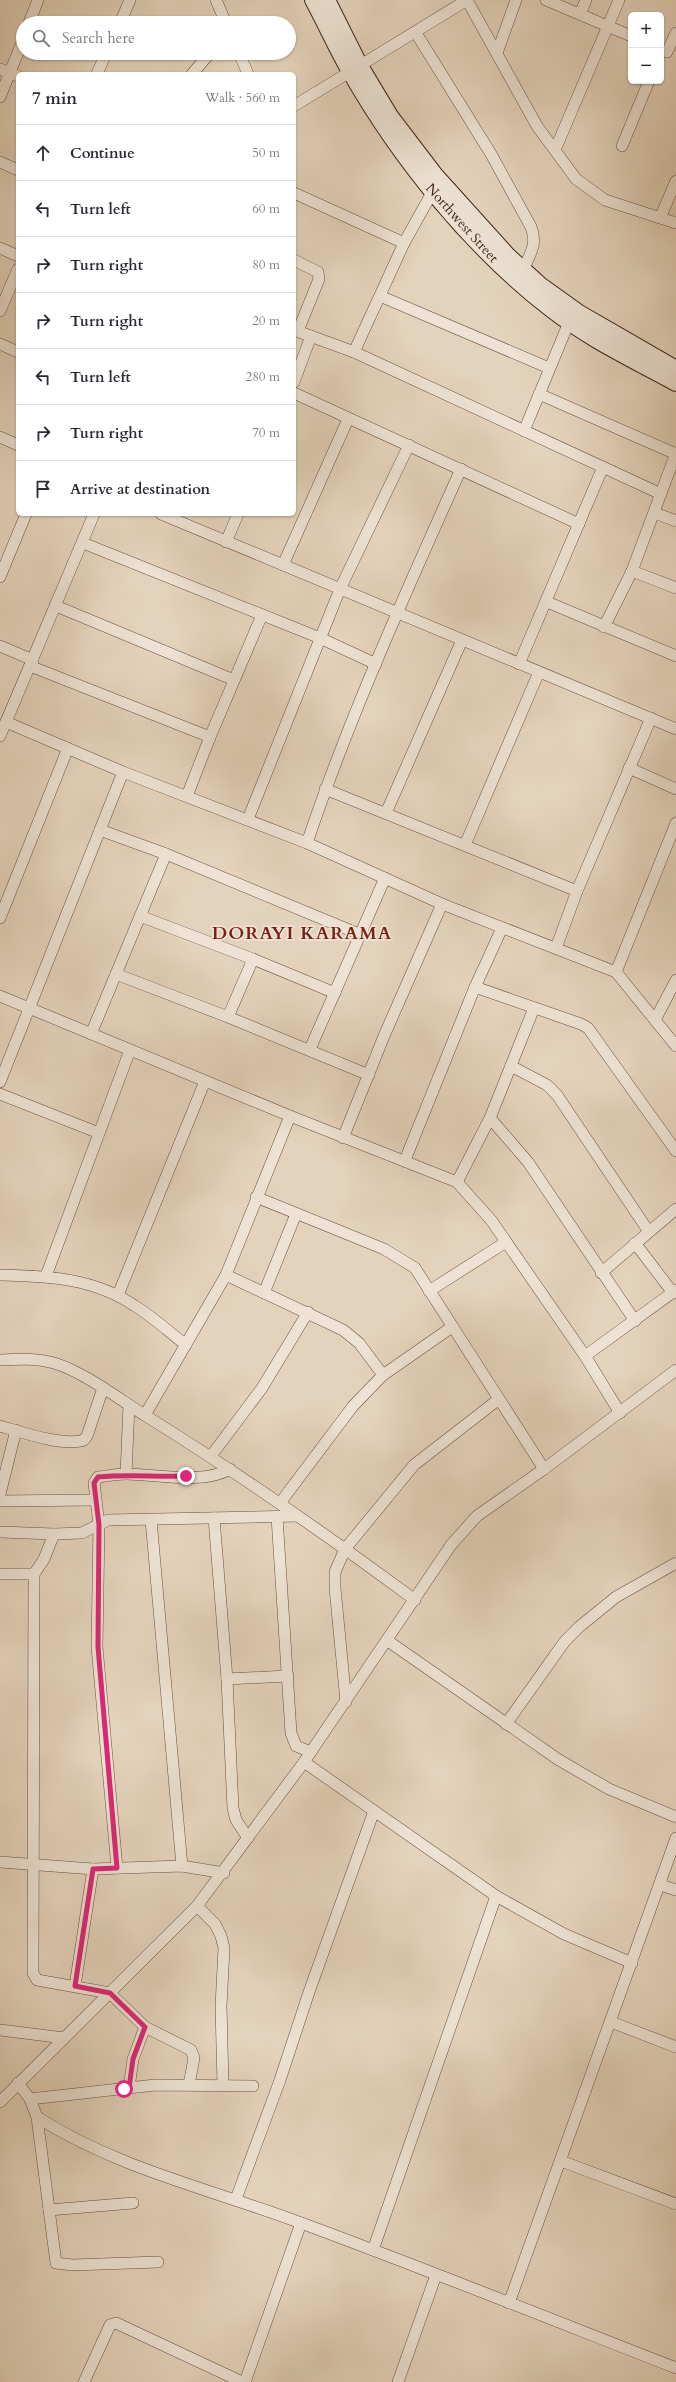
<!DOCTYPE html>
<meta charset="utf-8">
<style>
:root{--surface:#fff;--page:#f7f7f7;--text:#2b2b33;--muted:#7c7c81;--line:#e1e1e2}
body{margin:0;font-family:Cardo,serif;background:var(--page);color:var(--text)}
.controls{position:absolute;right:12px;top:12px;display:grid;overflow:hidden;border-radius:6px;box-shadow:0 1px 3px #0004}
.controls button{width:36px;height:36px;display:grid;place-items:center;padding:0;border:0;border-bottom:1px solid var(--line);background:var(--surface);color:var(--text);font:20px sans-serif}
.stop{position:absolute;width:12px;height:12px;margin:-9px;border:3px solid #db2777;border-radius:50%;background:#fff}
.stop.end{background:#db2777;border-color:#fff;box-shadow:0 1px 4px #0008}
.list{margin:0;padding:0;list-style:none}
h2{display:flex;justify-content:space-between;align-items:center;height:52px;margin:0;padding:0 16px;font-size:17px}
h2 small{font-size:13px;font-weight:400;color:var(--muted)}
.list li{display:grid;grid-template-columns:26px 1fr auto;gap:12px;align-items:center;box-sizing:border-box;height:56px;padding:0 16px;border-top:1px solid var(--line)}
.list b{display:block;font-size:15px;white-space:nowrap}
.list em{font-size:13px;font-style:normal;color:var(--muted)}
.icon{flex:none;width:22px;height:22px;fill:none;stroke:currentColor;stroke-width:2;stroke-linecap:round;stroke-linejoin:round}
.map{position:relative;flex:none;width:676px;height:2382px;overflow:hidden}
.search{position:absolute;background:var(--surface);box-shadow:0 1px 3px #0004;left:16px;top:16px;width:280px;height:44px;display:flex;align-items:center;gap:10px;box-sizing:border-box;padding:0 14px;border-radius:22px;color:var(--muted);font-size:15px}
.panel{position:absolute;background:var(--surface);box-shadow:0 1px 3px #0004;left:16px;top:72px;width:280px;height:444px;border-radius:6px}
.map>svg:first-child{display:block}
</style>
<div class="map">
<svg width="676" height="2382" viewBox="0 0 676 2382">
<rect width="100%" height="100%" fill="#e4d3bc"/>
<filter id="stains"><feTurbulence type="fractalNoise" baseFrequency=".005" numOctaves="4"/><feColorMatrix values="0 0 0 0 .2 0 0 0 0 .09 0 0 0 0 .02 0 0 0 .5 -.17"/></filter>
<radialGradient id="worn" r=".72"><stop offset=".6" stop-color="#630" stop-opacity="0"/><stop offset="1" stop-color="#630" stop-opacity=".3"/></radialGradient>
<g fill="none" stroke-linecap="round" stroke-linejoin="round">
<!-- street casing -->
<g stroke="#685042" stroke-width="12">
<g id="street">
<polyline points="216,0 226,23"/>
<polyline points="467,0 537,126 576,179 605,200 676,223"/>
<polyline points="546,0 631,36"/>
<polyline points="580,14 586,0"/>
<polyline points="29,23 38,0"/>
<polyline points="120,23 130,0"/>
<path d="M 416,33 L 491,154 L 531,227 C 538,244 530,254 523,270"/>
<polyline points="667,52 676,33"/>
<polyline points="239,53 248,74"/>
<polyline points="497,53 516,0"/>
<polyline points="0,69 18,76"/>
<polyline points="97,74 106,53"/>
<polyline points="192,74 210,53"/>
<polyline points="0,97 23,40"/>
<polyline points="294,106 467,0"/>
<polyline points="622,146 649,81"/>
<polyline points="555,150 619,0"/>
<polyline points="0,162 18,170"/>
<polyline points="294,193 404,243"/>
<polyline points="660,218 676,181"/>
<polyline points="0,248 18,256"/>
<polyline points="294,260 318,272 319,279 298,331"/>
<polyline points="380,296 549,368"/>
<polyline points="0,311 18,269"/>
<polyline points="294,330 354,352 661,494"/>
<polyline points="0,344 18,352"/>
<polyline points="354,352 404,243 433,191"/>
<polyline points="294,382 311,336"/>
<polyline points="294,393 579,524"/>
<polyline points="539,394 676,454"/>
<polyline points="524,431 569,322"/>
<polyline points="0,437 18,445"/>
<polyline points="655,513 676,521"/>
<polyline points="161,514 676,729"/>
<polyline points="226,542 238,514"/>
<polyline points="83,543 320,638 376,664"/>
<polyline points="283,565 348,419"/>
<polyline points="632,571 676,588"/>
<polyline points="0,577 26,514"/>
<polyline points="547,602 676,656"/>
<polyline points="56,606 234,680"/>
<polyline points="604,627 632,571 676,453"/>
<polyline points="0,646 33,660"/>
<polyline points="519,664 603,467"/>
<polyline points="30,666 210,737"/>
<polyline points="6,722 123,772 307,843 442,904 616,972 676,1046"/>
<polyline points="0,736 94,514"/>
<polyline points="629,768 676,789"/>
<polyline points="325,789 577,891"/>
<polyline points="187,796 210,737 262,615"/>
<polyline points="386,813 462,640"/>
<polyline points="248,819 340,589 409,445"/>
<polyline points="100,830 166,854 359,934"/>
<path d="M 307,843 C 350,715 406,592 461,469"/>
<polyline points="465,845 539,672"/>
<polyline points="140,916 253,959 335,993"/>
<polyline points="0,918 68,748"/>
<polyline points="556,948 577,891 651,718"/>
<polyline points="616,972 676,823"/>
<polyline points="116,974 228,1017 369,1075"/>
<polyline points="475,987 581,1024 588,1028 676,1151"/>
<polyline points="0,996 290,1116 457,1182 491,1220 585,1356 620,1413"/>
<polyline points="228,1017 253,959"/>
<polyline points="655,1020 676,980"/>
<polyline points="91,1034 166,854"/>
<polyline points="310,1049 385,878"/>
<polyline points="511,1066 547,1085 557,1095 649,1232"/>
<polyline points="0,1082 123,772"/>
<polyline points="0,1094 99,1133"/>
<polyline points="490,1118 528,1162 635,1321"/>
<polyline points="343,1138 384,1036 442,904"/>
<polyline points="405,1160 475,987 502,928"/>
<polyline points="457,1182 490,1118 534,1008"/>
<polyline points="256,1197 384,1249 415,1268 544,1469"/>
<polyline points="635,1243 673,1293"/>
<polyline points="601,1273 676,1209"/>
<path d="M 0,1275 C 48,1276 94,1278 135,1306 C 153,1317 169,1332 186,1345"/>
<polyline points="226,1275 343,1330 359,1343 383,1375"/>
<polyline points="46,1276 130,1050"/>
<polyline points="429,1291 506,1242"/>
<polyline points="264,1293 296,1214"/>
<polyline points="118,1295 205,1081"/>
<polyline points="585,1356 676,1290"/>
<path d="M 0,1360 C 18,1359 36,1358 54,1363 C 84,1372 119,1399 146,1416 C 238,1473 327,1535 415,1600"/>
<polyline points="145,1415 226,1275 290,1116"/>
<path d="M 0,1426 C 21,1432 64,1447 84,1440 L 87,1436 L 103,1388"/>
<polyline points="211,1456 262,1388 308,1312"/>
<polyline points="126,1474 129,1405"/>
<polyline points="0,1494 16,1430"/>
<polyline points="0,1501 95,1500"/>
<polyline points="280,1503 353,1406 383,1375 452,1327"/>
<polyline points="277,1517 291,1733 296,1746 311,1752"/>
<polyline points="214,1518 227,1679 233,1808 236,1820 248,1838"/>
<polyline points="151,1520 182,1866"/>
<polyline points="0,1532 54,1534 82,1533 108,1520 298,1516"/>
<polyline points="54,1534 44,1559 34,1574 33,1973 37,1980 110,1993 145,2027 191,2050 194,2058 189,2085"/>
<polyline points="0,1574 34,1574"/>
<polyline points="388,1641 559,1760 609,1789 676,1817"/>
<polyline points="227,1679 288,1676"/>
<polyline points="346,1702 335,1588 335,1572 345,1549 414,1465 499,1399"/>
<polyline points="506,1724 565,1641 579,1627 616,1597 676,1563"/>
<polyline points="304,1762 496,1896 564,1934 632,1963"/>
<polyline points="0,1862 93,1869 182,1866 224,1873"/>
<path d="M 117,1868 L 97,1647 L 99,1525 L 94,1483 L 98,1477 C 107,1476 116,1474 126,1474 C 156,1474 203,1485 230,1469"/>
<polyline points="661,1885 676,1890"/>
<polyline points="197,1906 215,1924 221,1936 224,1948 221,2006 223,2085"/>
<polyline points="75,1986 93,1869"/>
<polyline points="611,2022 676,2047"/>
<polyline points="0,2030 64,2038"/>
<polyline points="18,2083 30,2099 37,2117 56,2263 72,2265 158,2262"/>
<polyline points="129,2088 133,2059 145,2027"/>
<polyline points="30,2099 155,2085 253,2086"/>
<polyline points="0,2102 197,1906 304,1762 451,1545 477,1516 544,1469 676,1370"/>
<path d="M 37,2117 C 115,2167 206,2188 293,2220 C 421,2267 548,2318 676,2368"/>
<polyline points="561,2161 676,2204"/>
<polyline points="236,2199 280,2080 309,1992 374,1811"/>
<polyline points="49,2210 133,2203"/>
<polyline points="373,2250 496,1896"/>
<polyline points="509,2303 676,1838"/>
<polyline points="84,2382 110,2325 116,2323 242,2382"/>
<polyline points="245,2382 301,2223"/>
<polyline points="398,2382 436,2275"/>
</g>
</g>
<!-- secondary casing -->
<g stroke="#3f251a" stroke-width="18">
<g id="secondary">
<path d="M 313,0 C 326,24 337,49 351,73 C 400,159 472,248 551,309 C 589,339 634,360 676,383"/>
<polyline points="327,0 360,66 390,116 435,175 508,256 540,285 579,313 676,369"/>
</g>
</g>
<!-- street -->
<use href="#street" stroke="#ede2d3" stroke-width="11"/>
<!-- secondary -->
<use href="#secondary" stroke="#ede2d3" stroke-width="16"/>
</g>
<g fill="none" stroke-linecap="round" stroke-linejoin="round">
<!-- route -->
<path stroke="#db2777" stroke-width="5" d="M 124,2089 L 129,2088 L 133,2059 L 145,2027 L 110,1993 L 75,1986 L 93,1869 L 117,1868 L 98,1647 L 99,1525 L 94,1483 L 98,1477 C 127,1474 156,1477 186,1476"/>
</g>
<g text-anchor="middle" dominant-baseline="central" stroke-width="3.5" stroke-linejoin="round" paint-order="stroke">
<!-- street labels -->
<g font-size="14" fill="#3f251a" stroke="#ede2d3">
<text transform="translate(462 223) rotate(48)">Northwest Street</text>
</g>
<!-- district labels -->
<g font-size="18" font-weight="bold" letter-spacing="1" fill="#7a1f14" stroke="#ede2d3">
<text x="302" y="933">DORAYI KARAMA</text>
</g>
</g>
<rect width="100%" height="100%" filter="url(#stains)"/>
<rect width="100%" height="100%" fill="url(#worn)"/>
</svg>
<div class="controls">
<button>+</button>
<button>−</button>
</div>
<div class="stop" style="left:124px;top:2089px"></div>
<div class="stop end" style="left:186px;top:1476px"></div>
<div class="search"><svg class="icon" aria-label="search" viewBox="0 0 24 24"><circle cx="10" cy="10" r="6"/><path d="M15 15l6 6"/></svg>Search here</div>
<section class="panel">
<h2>7 min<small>Walk · 560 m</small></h2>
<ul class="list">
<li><svg class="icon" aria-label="ahead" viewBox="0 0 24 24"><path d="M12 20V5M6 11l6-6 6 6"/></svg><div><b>Continue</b></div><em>50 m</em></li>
<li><svg class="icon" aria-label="left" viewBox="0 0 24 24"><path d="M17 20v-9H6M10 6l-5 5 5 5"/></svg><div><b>Turn left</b></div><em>60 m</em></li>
<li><svg class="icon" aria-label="right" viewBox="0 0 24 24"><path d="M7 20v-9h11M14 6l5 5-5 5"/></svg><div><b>Turn right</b></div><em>80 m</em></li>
<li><svg class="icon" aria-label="right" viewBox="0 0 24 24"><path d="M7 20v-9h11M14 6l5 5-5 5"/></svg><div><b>Turn right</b></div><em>20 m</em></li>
<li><svg class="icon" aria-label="left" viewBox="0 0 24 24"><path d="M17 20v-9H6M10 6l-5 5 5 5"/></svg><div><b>Turn left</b></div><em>280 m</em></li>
<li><svg class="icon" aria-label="right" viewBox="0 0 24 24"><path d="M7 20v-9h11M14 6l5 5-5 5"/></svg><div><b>Turn right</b></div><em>70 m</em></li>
<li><svg class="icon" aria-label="arrive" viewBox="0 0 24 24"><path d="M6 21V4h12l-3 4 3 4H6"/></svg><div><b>Arrive at destination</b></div></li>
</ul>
</section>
</div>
